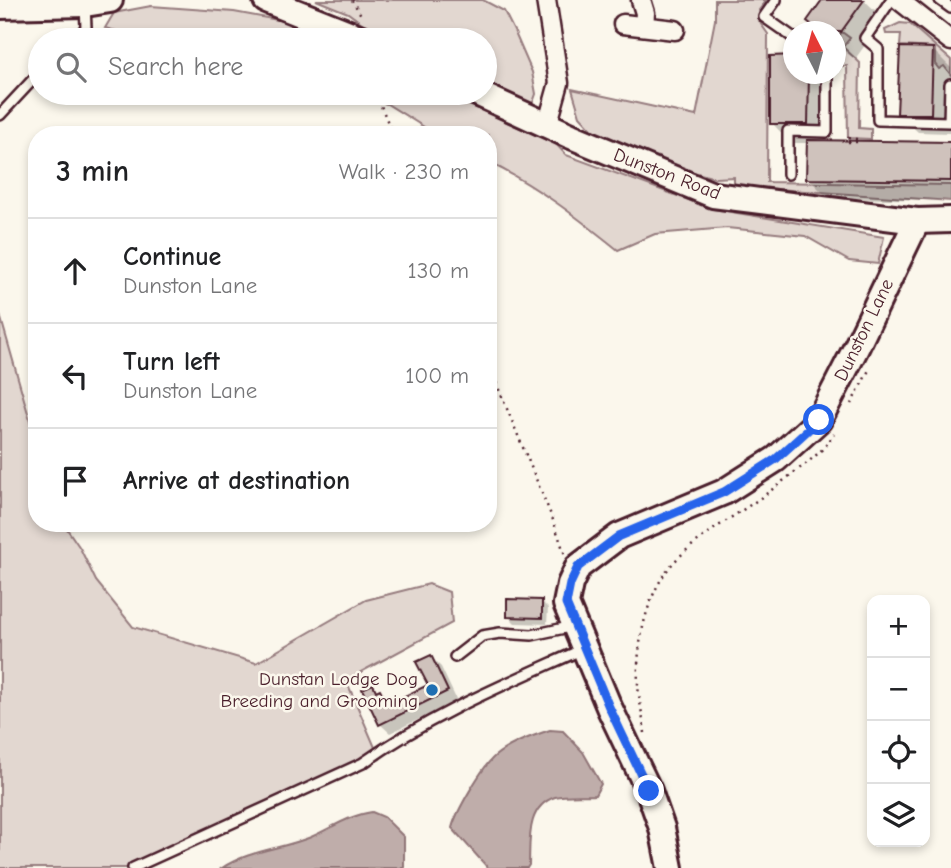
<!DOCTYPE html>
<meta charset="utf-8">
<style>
:root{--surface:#fff;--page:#f6f6f6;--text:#202124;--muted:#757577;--line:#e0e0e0}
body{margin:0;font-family:"Comic Neue",sans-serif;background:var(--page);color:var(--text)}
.controls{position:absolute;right:21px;bottom:21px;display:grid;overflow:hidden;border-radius:14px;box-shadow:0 4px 10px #0003}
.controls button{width:63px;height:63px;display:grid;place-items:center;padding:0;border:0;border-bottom:2px solid var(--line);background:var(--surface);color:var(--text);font:35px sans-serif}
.compass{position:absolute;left:783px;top:21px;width:63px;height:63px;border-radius:50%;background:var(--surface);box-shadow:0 4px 10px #0003;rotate:354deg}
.stop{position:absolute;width:21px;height:21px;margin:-16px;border:5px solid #2563eb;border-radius:50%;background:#fff}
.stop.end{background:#2563eb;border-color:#fff;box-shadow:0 2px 7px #0008}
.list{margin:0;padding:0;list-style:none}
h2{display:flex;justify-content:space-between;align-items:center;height:91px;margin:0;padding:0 28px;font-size:30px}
h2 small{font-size:23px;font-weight:400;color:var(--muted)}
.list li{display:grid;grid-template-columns:46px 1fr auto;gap:21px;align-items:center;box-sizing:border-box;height:105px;padding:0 28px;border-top:2px solid var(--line)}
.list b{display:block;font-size:26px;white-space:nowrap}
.list p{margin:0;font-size:23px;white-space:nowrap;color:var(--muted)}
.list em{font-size:23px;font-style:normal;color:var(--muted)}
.icon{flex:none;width:38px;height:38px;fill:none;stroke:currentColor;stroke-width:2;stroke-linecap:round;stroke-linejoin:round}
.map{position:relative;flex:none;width:951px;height:868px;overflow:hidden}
.search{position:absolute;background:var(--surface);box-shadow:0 4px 10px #0003;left:28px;top:28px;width:469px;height:77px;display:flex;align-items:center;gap:18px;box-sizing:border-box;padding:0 24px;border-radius:38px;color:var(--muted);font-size:26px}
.panel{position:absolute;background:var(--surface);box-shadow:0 4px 10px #0003;left:28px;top:126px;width:469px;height:406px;border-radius:28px}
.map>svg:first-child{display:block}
</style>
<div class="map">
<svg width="951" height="868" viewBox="0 0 951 868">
<rect width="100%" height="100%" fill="#fbf7ec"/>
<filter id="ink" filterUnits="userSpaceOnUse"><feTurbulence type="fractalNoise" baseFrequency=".0143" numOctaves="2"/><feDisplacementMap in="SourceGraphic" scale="14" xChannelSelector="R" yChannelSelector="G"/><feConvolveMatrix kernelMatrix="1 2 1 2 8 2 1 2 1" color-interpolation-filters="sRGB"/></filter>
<g filter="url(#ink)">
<!-- green -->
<g fill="#e2d7d0" stroke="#967b7e" stroke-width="2">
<polygon points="316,0 483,0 504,11 515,33 532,72 536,94 532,105 485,91 485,40 385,40 348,13"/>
<polygon points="715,0 767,0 759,10 761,24 768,34 767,182 951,185 951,201 734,186 734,177 715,178 660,163 598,136 580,116 572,89 696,116 715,20"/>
<polygon points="151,6 234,12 300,24 346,40 151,40 105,28 114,13"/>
<polygon points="900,23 910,24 951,60 951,75 944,66 939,69 935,64 935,48 900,46 901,34 886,34 885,30"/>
<polygon points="842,32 850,38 843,47 860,63 859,128 871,129 871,139 848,138 847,66 836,66 836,40"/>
<path d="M 347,93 L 454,93 L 507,122 L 555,143 L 566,155 L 713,209 L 884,237 L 878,264 L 849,261 L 805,236 L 727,228 L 655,234 L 618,250 C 577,217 536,185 488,162 L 488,135 L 437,135 L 387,104 Z"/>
<polygon points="0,315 37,445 37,523 63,523 80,548 96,581 133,627 256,663 366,600 429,584 449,592 452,623 346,680 380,759 344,777 128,868 0,868"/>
</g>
<!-- water -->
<g fill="#bfadaa" stroke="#907477" stroke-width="2">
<path d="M 550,730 L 563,731 L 583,752 L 601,784 L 595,795 C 583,796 567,794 555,797 C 526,807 530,840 529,865 L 527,868 L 488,868 L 452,828 C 456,812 482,767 495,756 C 509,744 532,736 550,730 Z"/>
<path d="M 372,812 L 384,817 L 404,837 L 404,868 L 222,868 C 249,850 282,849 311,837 C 332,828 349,815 372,812 Z"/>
</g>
<!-- shadow -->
<g fill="#0003">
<polygon points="824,0 864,0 884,19 855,59 836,45 836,32 820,32 809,21"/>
<polygon points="933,50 951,68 950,133 918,132 898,113"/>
<polygon points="794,74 824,74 828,77 827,142 951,144 951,200 828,198 808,178 809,143 791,143 772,123"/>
<polygon points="541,601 548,608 547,624 515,623 508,616"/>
<polygon points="431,657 441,667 457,701 390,733 380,724 372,687 378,692 380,691 391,704 430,686"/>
</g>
<!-- building -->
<g fill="#cfc2bc" stroke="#4a1f2b" stroke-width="2">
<polygon points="822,0 864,0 841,32 821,32 807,21"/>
<polygon points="900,47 933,48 931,114 897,114"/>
<polygon points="794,55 794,74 809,74 808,124 770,124 770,56"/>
<polygon points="807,140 951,142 951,181 806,179"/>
<polygon points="507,599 542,600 542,618 507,617"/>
<polygon points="431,655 448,691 379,725 362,689 373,684 376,691 380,689 388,704 428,685 416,662"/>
</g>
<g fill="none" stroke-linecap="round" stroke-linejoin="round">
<!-- lane casing -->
<g stroke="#4a1f2b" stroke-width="14">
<g id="lane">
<polyline points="776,0 764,17 794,38"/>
<polyline points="891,0 865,38 878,49 878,120 949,122 950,84"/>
<polyline points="940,0 951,8"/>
<polyline points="77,40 86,27 85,6"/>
<polyline points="0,115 40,72"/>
<polyline points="788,174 788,131 827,132 827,74"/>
<polyline points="455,657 482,636 500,633 532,635 574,626"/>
<path d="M 133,868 L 363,763 C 430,715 508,683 583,649"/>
</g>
</g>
<!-- street casing -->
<g stroke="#4a1f2b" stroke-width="23">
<g id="street">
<polyline points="546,0 559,83 547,126"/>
<polyline points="641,0 645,13 644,26"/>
<polyline points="899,0 951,41"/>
<polyline points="623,24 675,30"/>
</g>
</g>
<!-- secondary casing -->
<g stroke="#4a1f2b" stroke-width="30">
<g id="secondary">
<polyline points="266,0 366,40"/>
<polyline points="0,6 85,4 110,0"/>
<polyline points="477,93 571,136 713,195 917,221 951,220"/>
<polyline points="670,868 662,828 649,791 609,707 566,604 570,584 578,567 619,536 724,492 776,459 819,420 856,348 917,221"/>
</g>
</g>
<!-- path -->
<g stroke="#4a1f2b" stroke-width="2.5" stroke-dasharray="2 5" stroke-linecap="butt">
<polyline points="352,0 361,15"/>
<polyline points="378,93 379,101 393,135"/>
<polygon points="848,138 858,139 858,142 847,142"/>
<polyline points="488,363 553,520 565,555"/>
<polyline points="851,404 869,370"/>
<path d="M 645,733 C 643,717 639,701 638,685 C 636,645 646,590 676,560 C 707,529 749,509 783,481 C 802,466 821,455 834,434"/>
</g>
<!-- lane -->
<use href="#lane" stroke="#fbf7ec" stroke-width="9"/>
<!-- street -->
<use href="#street" stroke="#fbf7ec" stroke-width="18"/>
<!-- secondary -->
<use href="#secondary" stroke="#fbf7ec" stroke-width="24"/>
</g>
</g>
<g fill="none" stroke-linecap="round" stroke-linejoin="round" filter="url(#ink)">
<!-- route -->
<polyline stroke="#2563eb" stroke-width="9" points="649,791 609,707 566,604 570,584 578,567 619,536 724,492 776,459 819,420"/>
</g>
<!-- markers -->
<circle fill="#1f6fb2" stroke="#fbf7ec" stroke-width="2.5" cx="432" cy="690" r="7"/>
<g text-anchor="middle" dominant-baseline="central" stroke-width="5" stroke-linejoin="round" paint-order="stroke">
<!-- street labels -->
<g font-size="19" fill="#4a1f2b" stroke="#fbf7ec">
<text transform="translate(667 174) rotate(21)">Dunston Road</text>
<text transform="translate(864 330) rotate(-64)">Dunston Lane</text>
</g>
<!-- poi labels -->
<g font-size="19" fill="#4a1f2b" stroke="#fbf7ec" text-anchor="end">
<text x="418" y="679">Dunstan Lodge Dog<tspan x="418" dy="22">Breeding and Grooming</tspan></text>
</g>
</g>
</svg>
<div class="controls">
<button>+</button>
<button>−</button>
<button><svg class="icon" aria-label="locate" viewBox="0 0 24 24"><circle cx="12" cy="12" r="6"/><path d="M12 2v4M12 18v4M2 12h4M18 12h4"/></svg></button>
<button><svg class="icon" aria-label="layers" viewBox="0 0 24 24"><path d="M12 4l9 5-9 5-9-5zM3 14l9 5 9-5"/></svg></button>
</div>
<svg class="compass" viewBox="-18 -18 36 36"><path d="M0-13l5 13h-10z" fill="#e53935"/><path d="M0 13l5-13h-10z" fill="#757577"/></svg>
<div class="stop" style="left:819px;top:420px"></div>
<div class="stop end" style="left:649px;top:791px"></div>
<div class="search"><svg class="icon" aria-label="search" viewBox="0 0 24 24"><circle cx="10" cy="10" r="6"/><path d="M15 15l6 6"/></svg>Search here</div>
<section class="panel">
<h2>3 min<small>Walk · 230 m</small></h2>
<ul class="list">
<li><svg class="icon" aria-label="ahead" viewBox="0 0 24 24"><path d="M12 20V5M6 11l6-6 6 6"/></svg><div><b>Continue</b><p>Dunston Lane</p></div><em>130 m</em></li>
<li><svg class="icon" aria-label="left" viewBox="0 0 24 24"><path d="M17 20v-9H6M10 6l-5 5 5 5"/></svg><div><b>Turn left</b><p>Dunston Lane</p></div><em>100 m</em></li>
<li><svg class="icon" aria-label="arrive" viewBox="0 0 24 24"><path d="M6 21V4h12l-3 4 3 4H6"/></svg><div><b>Arrive at destination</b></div></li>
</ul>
</section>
</div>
